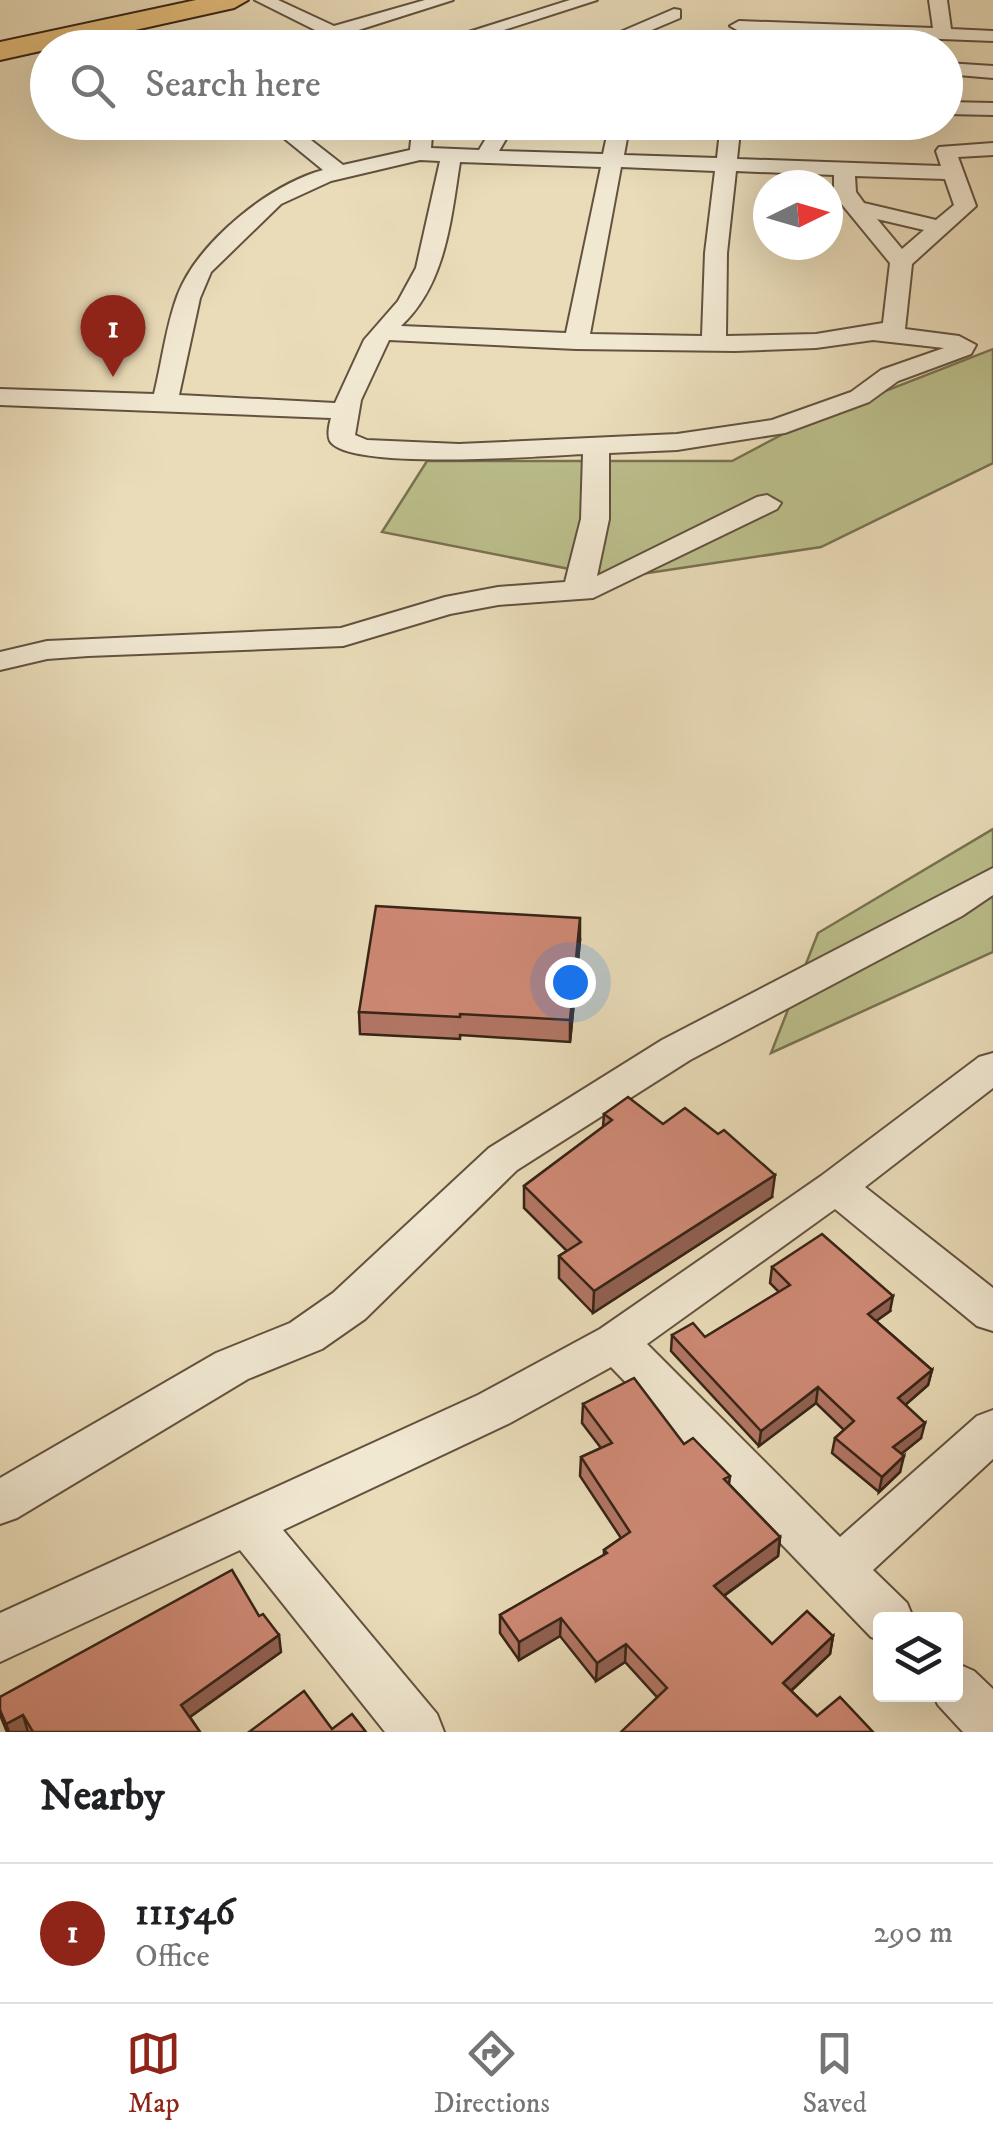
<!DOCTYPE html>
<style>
:root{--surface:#fff;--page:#f2f2f2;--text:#202124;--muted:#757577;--line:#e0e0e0;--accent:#8f2418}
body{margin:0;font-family:"IM FELL DW Pica",serif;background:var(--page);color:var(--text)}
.controls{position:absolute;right:30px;bottom:30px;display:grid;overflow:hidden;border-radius:10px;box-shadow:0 10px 40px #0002}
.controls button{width:90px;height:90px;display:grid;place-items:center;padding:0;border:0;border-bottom:2px solid var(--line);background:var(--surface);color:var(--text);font:50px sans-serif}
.compass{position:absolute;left:753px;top:170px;width:90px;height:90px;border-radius:50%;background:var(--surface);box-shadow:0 10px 40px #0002;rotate:85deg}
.you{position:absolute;left:570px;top:982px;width:35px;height:35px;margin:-25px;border:8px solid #fff;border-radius:50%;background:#1a73e8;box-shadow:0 0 0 15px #1a73e833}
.badge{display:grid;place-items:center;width:65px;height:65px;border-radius:50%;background:var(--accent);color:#fff;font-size:32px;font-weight:700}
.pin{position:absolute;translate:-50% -82px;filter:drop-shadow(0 2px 5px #0008)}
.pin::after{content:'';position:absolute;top:52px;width:35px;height:30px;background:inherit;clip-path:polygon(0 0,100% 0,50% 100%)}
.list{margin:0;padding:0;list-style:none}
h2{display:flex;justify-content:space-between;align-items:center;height:130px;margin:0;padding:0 40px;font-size:42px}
h2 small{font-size:32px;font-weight:400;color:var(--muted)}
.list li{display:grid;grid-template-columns:65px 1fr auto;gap:30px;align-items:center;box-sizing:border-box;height:140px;padding:0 40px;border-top:2px solid var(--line)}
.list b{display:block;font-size:38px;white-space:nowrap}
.list p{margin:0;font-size:32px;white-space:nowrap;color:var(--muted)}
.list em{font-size:32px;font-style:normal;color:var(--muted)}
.icon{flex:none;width:55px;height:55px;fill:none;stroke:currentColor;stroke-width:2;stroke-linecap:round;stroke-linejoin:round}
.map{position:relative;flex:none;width:993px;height:1732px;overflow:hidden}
.search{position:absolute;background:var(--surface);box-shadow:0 10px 40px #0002;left:30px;right:30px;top:30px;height:110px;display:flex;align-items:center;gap:25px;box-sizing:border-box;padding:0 35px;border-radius:55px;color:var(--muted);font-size:38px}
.sheet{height:270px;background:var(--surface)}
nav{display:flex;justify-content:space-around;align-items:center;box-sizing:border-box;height:140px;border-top:2px solid var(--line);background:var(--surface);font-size:28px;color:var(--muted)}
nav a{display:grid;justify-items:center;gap:5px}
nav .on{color:var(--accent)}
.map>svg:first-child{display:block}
</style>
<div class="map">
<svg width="993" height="1732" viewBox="0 0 993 1732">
<rect width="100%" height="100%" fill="#eadcb9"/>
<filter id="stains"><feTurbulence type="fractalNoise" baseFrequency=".002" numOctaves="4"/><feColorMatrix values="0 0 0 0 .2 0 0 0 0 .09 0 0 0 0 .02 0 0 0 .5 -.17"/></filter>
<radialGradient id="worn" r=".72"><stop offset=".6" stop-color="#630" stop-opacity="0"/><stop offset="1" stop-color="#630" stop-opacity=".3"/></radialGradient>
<!-- green -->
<g fill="#bbbf8c" stroke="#787251" stroke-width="2.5">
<polygon points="993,349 993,463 821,547 615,578 382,532 427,461 732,461 806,422"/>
<polygon points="993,829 993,952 771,1053 818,933"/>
</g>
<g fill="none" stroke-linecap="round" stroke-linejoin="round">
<!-- minor casing -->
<g stroke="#63523f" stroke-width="4">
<g id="minor">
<polygon points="255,0 278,0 334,26 425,0 453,0 349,33 376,48 351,48"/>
<polygon points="570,0 597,0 448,48 418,48"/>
<polygon points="929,0 947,0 951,29 993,31 993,41 739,31 730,26 739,21 933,28"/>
<polygon points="674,9 680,10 680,18 609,48 583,48"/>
<polygon points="946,63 993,66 993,78 946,74"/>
<polygon points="946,102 993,103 993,115 946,114"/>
<path d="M 283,122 L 303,122 L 302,133 L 343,165 L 410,150 L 413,122 L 433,122 L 431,148 L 479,150 L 496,122 L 516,122 L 499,151 L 603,154 L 610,122 L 630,122 L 624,155 L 717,158 L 721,122 L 741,122 L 737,159 L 941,166 L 936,151 L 939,147 L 993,143 L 993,155 L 958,157 L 976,206 L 912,264 L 905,329 L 959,336 L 976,345 L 971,354 L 898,381 L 869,402 L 785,433 L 677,450 L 609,453 L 609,519 L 597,576 L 757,497 L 767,495 L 781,503 L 777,509 L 593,598 L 498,605 L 450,614 L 343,646 L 88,656 L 47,659 L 0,670 L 0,652 L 47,641 L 341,628 L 445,597 L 498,587 L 565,582 L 581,519 L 583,454 C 545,456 347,471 330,441 C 327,435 329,425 331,418 L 0,405 L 0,389 L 154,394 C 162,362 166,325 178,294 C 199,241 269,185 323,170 L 285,139 ZM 420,160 L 440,161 L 416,268 L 398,301 L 364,340 L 335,403 L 179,395 L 200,298 L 211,272 L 281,204 L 331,181 ZM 460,162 L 601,167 L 566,333 L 401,326 C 446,284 451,219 460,162 ZM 621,167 L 715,171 L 705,253 L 702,336 L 590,334 ZM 736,171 L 834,175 L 834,192 L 840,202 L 890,263 L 883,323 L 816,334 L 726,336 L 727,253 ZM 855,176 L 945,179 L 954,205 L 936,220 L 864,203 L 856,192 ZM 877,219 L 924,230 L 902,249 ZM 389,340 L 576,349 L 735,351 L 816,348 L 873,340 L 944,348 L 881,370 L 851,392 L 772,420 L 677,434 L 459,444 L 367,440 L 355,435 L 361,400 Z"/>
<polygon points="993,868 993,895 962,916 690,1060 517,1170 365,1319 322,1349 248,1379 17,1518 0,1524 0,1478 216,1353 290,1323 333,1293 489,1148 662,1040"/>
<polygon points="993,1053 993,1088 865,1187 993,1288 993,1331 977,1326 835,1209 647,1344 840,1537 977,1416 993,1410 993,1459 873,1570 907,1603 914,1620 880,1620 880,1640 871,1637 611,1367 510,1423 283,1530 437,1714 444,1732 385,1732 240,1550 0,1662 0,1613 478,1395 600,1329 821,1176 979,1057"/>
<polygon points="956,1663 974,1671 993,1689 993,1732 963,1732 938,1705 933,1694 956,1694"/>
</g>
</g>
<!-- trunk casing -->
<g stroke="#362416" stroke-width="4">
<polygon id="trunk" points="196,0 248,0 234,8 0,60 0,42"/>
</g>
<!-- minor -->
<use href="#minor" fill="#f1e8d2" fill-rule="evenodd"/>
<!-- trunk -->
<use href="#trunk" fill="#e5be7c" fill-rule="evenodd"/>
</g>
<!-- wall -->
<g fill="#b27665" stroke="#362416" stroke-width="2.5">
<polygon points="580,940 570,1042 460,1035 460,1039 360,1034 359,1012"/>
<polygon points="604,1114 663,1124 772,1197 593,1313 559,1278 559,1256 567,1251 524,1208 524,1186 603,1127"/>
<polygon points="772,1267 890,1311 876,1321 932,1370 928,1385 905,1405 921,1438 901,1454 900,1472 879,1492 832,1453 835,1438 844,1430 816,1403 759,1446 671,1351 672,1335 705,1337 779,1292 770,1283"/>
<polygon points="583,1404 684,1444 730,1476 729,1484 780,1537 778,1556 724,1596 772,1644 833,1636 830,1654 791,1691 817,1716 873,1732 657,1697 625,1662 596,1681 560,1636 519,1660 500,1633 500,1615 604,1555 604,1550 621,1538 580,1476 581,1457 601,1448 582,1423"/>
<polygon points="281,1652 190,1717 200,1732 7,1732 0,1715 0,1697"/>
</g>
<!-- shaded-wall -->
<g fill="#916052" stroke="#362416" stroke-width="2.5">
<polygon points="580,918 580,940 570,1042 570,1020"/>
<polygon points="775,1175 772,1197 593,1313 594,1291"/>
<polygon points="893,1296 890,1311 865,1329 868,1314"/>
<polygon points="932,1370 928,1385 895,1414 898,1398"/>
<polygon points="818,1387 816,1403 759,1446 761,1431"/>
<polygon points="925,1423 921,1438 890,1463 893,1447"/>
<polygon points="904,1456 900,1472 879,1492 882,1477"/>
<polygon points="780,1537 778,1556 712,1604 714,1586"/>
<polygon points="561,1618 560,1636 519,1660 519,1642"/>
<polygon points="279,1635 281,1652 184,1721 181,1705"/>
<polygon points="833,1636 830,1654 780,1701 783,1683"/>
<polygon points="626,1644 625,1662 596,1681 597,1663"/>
<polygon points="23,1715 28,1732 9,1732 6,1724"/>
</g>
<!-- building -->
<g fill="#cf8975" stroke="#362416" stroke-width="2.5">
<polygon points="376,906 580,918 570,1020 460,1014 460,1017 359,1012"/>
<polygon points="628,1097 663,1124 685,1108 718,1134 724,1130 775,1175 594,1291 559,1256 581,1242 524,1186 612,1120 604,1114"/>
<polygon points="822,1234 893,1296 868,1314 932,1370 898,1398 925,1423 893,1447 904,1456 882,1477 835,1438 854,1421 818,1387 761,1431 672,1335 693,1323 705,1337 790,1285 772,1267"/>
<polygon points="634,1378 684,1444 693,1438 730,1476 724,1479 780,1537 714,1586 772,1644 807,1611 833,1636 783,1683 817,1716 840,1697 873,1732 621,1732 667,1688 626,1644 597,1663 561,1618 519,1642 500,1615 607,1553 604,1550 630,1532 581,1457 612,1443 583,1404"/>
<polygon points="232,1570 259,1616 263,1614 279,1635 181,1705 200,1732 33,1732 23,1715 6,1724 0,1710 0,1697"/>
<polygon points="304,1691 332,1729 352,1714 366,1732 249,1732"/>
</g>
<rect width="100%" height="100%" filter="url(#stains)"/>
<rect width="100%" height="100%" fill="url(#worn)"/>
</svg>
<div class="controls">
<button><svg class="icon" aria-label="layers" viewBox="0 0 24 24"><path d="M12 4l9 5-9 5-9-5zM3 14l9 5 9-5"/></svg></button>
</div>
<svg class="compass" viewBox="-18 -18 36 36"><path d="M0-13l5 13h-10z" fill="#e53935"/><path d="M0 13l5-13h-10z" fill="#757577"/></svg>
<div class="you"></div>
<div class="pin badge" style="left:113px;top:377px">1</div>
<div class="search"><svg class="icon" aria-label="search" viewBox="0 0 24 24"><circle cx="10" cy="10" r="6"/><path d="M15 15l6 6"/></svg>Search here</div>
</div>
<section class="sheet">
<h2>Nearby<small></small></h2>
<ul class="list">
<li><span class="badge">1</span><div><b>111546</b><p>Office</p></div><em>290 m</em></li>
</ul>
</section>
<nav>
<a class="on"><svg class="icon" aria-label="map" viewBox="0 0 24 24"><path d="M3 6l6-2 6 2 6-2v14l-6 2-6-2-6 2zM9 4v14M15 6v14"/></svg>Map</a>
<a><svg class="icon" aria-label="directions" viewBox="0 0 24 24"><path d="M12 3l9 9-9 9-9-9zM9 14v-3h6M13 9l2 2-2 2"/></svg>Directions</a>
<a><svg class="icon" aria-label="saved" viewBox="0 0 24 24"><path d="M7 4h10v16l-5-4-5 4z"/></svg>Saved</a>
</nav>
